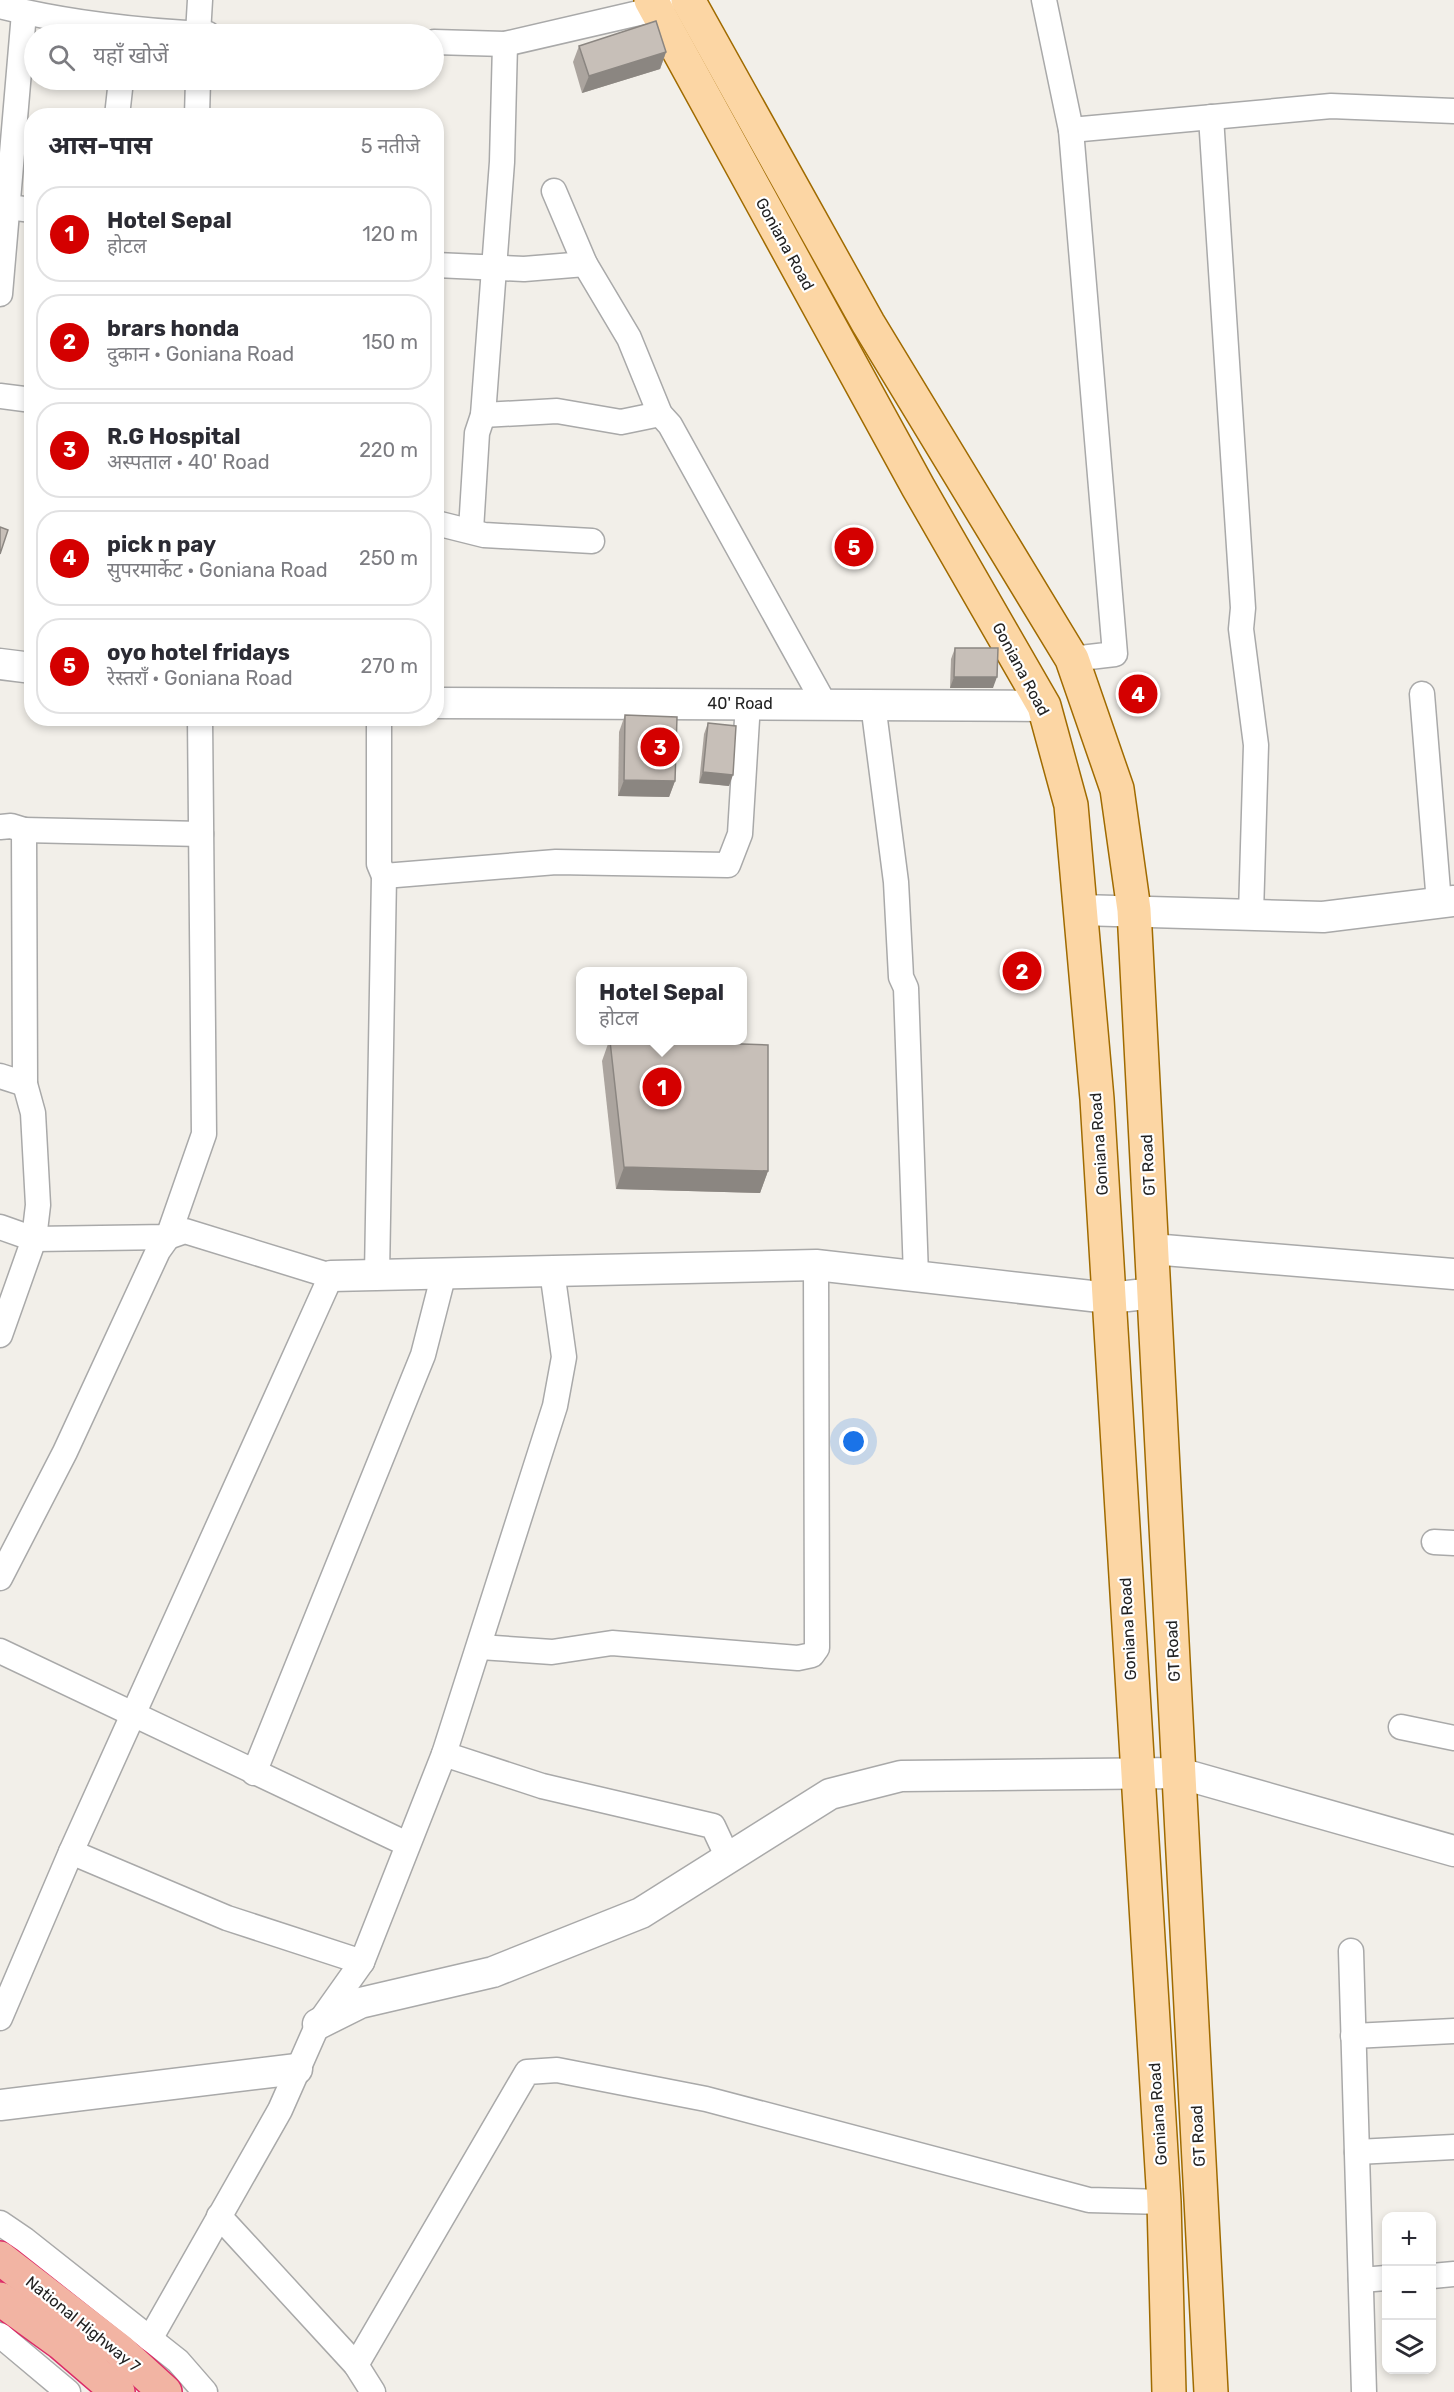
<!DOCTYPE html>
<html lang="hi">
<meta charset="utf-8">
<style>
:root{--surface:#fff;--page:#f7f7f7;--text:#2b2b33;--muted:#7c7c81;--line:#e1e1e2;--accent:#d40000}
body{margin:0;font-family:Rubik,"Noto Sans Devanagari",sans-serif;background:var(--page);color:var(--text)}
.controls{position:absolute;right:18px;bottom:18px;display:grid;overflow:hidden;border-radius:12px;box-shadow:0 3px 9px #0003}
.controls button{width:54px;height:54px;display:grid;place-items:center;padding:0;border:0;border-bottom:2px solid var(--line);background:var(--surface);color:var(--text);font:30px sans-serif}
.you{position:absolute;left:854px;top:1442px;width:21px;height:21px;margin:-15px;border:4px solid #fff;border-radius:50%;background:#1a73e8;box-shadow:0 0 0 9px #1a73e833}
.badge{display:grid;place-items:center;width:39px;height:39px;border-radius:50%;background:var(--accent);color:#fff;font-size:20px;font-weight:700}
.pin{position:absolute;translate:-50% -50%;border:3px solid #fff;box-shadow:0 2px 6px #0006}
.popup{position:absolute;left:576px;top:967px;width:171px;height:78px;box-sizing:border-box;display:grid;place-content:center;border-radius:12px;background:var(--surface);filter:drop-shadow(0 2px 4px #0005);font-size:20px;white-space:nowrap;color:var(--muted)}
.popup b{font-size:22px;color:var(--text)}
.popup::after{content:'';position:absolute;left:50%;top:100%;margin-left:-12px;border:12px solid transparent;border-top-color:var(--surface)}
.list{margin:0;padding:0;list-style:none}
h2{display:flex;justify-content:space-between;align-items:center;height:78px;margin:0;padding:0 24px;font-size:26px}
h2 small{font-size:20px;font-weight:400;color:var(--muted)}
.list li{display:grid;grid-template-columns:39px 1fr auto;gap:18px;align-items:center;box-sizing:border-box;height:96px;margin:0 12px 12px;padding:0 12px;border:2px solid var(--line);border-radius:24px}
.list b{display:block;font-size:22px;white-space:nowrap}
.list p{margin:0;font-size:20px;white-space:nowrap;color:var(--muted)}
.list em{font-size:20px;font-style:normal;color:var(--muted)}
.icon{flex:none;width:33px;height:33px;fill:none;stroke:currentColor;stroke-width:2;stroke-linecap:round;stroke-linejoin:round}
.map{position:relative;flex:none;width:1454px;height:2392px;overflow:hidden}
.search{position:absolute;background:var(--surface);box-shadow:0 3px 9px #0003;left:24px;top:24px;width:420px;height:66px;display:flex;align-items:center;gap:15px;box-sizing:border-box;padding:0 21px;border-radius:33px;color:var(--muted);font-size:22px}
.panel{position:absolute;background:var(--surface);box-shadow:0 3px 9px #0003;left:24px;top:108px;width:420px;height:618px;border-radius:24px}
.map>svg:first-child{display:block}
</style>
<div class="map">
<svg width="1454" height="2392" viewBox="0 0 1454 2392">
<rect width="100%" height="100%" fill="#f2efe9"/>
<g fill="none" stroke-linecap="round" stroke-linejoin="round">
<!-- minor casing -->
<g stroke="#a9a9a9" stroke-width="27">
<g id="minor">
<polyline points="1044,0 1071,130 1331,106 1454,111"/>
<path d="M 0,6 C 62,22 144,32 208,34"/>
<polyline points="198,34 200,0"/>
<polyline points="434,42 505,44 656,9 666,0"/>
<polyline points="117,116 121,80"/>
<polyline points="197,116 198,80"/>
<polyline points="1211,117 1243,608 1241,629 1256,745 1251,914"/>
<polyline points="1071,130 1115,654 1072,659"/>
<polyline points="554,191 585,264 629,338 660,414 670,425 824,703"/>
<polyline points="8,207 32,210"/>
<polyline points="436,265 524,269 585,264"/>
<polyline points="0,294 24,13"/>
<polyline points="0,396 32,400"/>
<polyline points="483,415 557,411 621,422 660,414"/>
<polyline points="436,523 484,535 592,541"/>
<polyline points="471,530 477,433 483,415 502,162 505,44"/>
<polyline points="1422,694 1439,903"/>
<polyline points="873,704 896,882 901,977 906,988 916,1276"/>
<polyline points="0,827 11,826 24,830 25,1084 33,1113 38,1205 34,1239 0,1335"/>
<polyline points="24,830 201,834"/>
<polyline points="384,876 556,862 728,865 740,834 748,703"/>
<polyline points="0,1076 25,1084"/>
<polyline points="0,1227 34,1239 168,1237 185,1231 331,1276 71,1852 0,2018"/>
<polyline points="377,1275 384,876 379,864 379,718"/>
<polyline points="1434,1542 1454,1543"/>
<polyline points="0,1578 65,1452 158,1251 168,1237 204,1134 200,718"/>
<polyline points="480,1647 552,1652 612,1643 798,1658 812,1655 817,1648 816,1265"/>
<polyline points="0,1651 407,1844"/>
<polyline points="1401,1727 1454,1738"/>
<polyline points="444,1754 542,1786 713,1826 728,1858"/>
<polyline points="254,1773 423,1355 444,1273"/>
<polyline points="71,1852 227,1918 362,1962"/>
<polyline points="1351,1951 1364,2392"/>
<polyline points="1353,2036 1454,2031"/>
<polyline points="1357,2152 1454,2147"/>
<polyline points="219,2216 356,2365 373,2392"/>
<polyline points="0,2223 25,2240 178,2361 205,2392"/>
<polyline points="1432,2276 1454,2274"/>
<polyline points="1361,2280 1386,2278"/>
<polyline points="0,2335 68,2392"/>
<polyline points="150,2339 280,2110 318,2024 362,1962 444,1754 555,1406 564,1357 552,1271"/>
<polyline points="356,2365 527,2072 557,2070 706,2099 1089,2200 1164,2202"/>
</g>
</g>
<!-- tertiary casing -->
<g stroke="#a9a9a9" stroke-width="33">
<g id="tertiary">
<polyline points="0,664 32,668"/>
<polyline points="436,703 1044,706"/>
<polyline points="1080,910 1323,917 1454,901"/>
<polyline points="1152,1249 1454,1274"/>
<polyline points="331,1276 816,1265 1109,1298 1155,1293"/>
<polyline points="318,2024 360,2003 493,1972 641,1913 830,1794 901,1776 1179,1773 1454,1851"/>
<polyline points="0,2105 297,2069"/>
</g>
</g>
<!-- primary casing -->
<g stroke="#a06b00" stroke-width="36">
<g id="primary">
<polyline points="651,0 918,487 1044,706 1071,805 1097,1099 1164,2202 1169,2392"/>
<polyline points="688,0 868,323 1072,659 1117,789 1134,910 1211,2392"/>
</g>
</g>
<!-- trunk casing -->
<g stroke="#dc2a67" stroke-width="36">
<g id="trunk">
<polyline points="0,2258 119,2350 165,2392"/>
<polyline points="0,2299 61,2343 118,2392"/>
</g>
</g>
<!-- minor -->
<use href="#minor" stroke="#fff" stroke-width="24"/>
<!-- tertiary -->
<use href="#tertiary" stroke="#fff" stroke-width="30"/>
<!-- primary -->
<use href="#primary" stroke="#fcd6a4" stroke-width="33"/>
<!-- trunk -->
<use href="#trunk" stroke="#f2b4a3" stroke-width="33"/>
</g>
<!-- wall -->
<g fill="#aba49e">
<polygon points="579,46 666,52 660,69 582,93 573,62"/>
<polygon points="955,648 993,688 950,688 951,659"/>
<polygon points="625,715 675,781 669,797 618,796 619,732"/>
<polygon points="708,723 729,786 699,783 704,734"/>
<polygon points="609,1041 654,1041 768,1171 760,1193 616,1189 602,1061"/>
</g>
<!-- shaded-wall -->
<g fill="#8b8681">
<polygon points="666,52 660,69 582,93 589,76"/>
<polygon points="954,677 997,677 993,688 950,688"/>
<polygon points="703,772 733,775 729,786 699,783"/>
<polygon points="624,780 675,781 669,797 618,796"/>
<polygon points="624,1167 768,1171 760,1193 616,1189"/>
</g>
<!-- building -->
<g fill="#c7bfb8" stroke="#8b8681" stroke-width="1.5">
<polygon points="656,21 666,52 589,76 579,46"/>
<polygon points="0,527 8,530 0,554"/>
<polygon points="955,648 998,648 997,677 954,677"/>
<polygon points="625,715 677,717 675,781 624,780"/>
<polygon points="708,723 736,726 733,775 703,772"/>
<polygon points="610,1041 654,1041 768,1045 768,1171 624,1167"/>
</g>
<g text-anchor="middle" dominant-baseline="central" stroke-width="4.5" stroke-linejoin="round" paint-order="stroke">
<!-- street labels -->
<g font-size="16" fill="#222" stroke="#fff">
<text transform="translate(785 244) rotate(61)">Goniana Road</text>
<text transform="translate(1021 669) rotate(62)">Goniana Road</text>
<text x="740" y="703">40' Road</text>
<text transform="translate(1099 1144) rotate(-94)">Goniana Road</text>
<text transform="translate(1148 1165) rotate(-93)">GT Road</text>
<text transform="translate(1128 1629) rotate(-93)">Goniana Road</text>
<text transform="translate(1173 1651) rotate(-93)">GT Road</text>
<text transform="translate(1158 2114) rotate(-94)">Goniana Road</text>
<text transform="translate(1198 2136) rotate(-93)">GT Road</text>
<text transform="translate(83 2324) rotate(39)">National Highway 7</text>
</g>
</g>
</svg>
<div class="controls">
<button>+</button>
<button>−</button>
<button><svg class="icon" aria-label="layers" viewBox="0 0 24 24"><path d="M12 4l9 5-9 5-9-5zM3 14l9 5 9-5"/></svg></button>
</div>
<div class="you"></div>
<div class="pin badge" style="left:662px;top:1087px">1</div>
<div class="popup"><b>Hotel Sepal</b>होटल</div>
<div class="pin badge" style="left:1022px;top:971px">2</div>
<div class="pin badge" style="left:660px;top:747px">3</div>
<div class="pin badge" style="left:1138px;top:694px">4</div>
<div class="pin badge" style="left:854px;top:547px">5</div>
<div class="search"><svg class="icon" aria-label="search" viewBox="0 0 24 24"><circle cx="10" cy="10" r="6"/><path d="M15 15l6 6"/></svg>यहाँ खोजें</div>
<section class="panel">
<h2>आस-पास<small>5 नतीजे</small></h2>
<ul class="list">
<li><span class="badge">1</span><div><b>Hotel Sepal</b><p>होटल</p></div><em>120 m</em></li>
<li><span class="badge">2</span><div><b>brars honda</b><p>दुकान · Goniana Road</p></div><em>150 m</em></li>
<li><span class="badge">3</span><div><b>R.G Hospital</b><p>अस्पताल · 40' Road</p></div><em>220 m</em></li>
<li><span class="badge">4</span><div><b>pick n pay</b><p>सुपरमार्केट · Goniana Road</p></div><em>250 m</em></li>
<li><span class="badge">5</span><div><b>oyo hotel fridays</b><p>रेस्तराँ · Goniana Road</p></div><em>270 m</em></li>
</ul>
</section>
</div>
